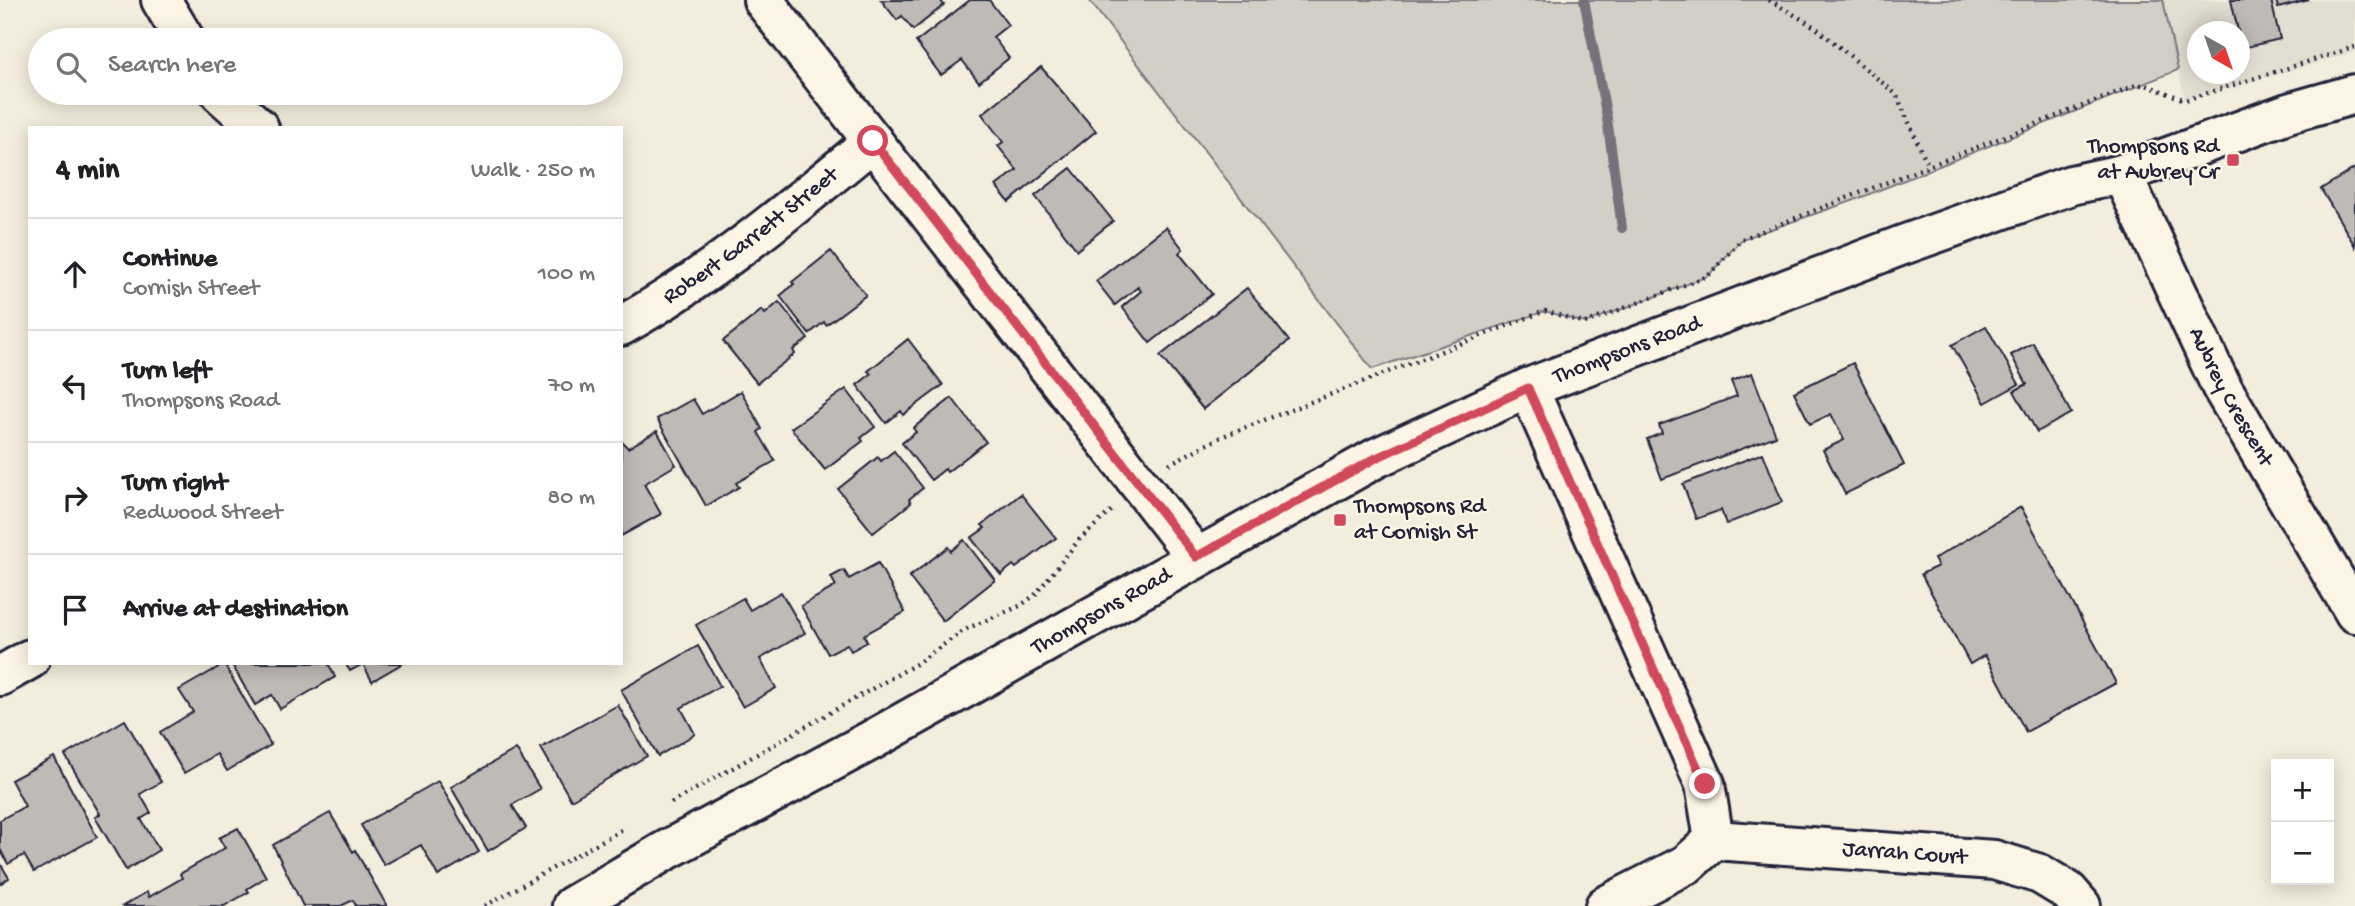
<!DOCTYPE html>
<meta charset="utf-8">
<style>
:root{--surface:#fff;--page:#f2f2f2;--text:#202124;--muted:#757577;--line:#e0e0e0}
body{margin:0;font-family:"Gochi Hand",sans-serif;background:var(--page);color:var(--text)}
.controls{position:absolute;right:21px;bottom:21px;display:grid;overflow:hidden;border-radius:0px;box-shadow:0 4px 18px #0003}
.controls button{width:63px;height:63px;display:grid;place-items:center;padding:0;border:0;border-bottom:2px solid var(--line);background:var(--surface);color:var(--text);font:35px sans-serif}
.compass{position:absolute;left:2187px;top:21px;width:63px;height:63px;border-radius:50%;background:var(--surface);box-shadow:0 4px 18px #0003;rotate:140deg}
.stop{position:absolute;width:21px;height:21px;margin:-16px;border:5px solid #d1495b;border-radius:50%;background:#fff}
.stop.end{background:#d1495b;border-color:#fff;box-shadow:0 2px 7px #0008}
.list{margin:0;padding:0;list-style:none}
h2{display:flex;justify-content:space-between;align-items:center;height:91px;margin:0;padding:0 28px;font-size:30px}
h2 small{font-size:23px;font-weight:400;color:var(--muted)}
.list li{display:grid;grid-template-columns:46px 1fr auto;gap:21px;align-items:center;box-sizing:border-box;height:112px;padding:0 28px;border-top:2px solid var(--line)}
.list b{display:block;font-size:26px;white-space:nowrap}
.list p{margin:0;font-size:23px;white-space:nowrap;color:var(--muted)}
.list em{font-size:23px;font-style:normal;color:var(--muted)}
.icon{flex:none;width:38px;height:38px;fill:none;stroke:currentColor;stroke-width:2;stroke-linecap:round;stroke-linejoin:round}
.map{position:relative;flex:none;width:2355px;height:906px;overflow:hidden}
.search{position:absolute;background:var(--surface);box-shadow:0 4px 18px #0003;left:28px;top:28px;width:595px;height:77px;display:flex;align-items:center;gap:18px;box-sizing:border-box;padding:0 24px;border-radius:38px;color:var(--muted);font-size:26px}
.panel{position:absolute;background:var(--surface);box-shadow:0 4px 18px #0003;left:28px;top:126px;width:595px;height:539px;border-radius:0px}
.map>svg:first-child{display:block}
</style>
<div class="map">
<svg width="2355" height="906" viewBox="0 0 2355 906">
<rect width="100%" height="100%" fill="#f3edde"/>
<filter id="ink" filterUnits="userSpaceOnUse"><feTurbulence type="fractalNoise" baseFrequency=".0143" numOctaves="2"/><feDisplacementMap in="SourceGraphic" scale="14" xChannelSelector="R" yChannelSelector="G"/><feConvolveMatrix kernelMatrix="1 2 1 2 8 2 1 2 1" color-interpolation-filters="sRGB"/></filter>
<g filter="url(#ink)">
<!-- built -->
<path fill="#e3ded2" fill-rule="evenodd" d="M 2163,0 L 2355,0 L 2355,52 L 2185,100 ZM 2198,32 L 2240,32 L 2240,74 L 2198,74 Z"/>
<!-- green -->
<polygon fill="#d4cfc6" stroke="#7b7880" stroke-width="2" points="1089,0 2163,0 2178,70 1852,201 1742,239 1708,276 1654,297 1585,323 1545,311 1372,369"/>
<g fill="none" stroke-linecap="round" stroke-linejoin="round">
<!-- stream -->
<polyline stroke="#75727b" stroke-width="10" points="1584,0 1607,118 1622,228"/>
</g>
<!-- building -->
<g fill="#bfbab6" stroke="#22223b" stroke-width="2">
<polygon points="881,0 940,0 944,5 913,30 902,16 897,20"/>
<polygon points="970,0 989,0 1008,25 993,37 1009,58 979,82 962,60 941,75 916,42"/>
<polygon points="2231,0 2271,0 2280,39 2242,48"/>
<polygon points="2276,0 2309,0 2278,8"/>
<polygon points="1041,67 1096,131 1009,202 996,186 1017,170 998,146 1003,142 982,114"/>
<polygon points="1071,168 1113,221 1077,250 1035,196"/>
<polygon points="2355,168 2355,246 2321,189"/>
<polygon points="1166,227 1183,249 1179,253 1212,294 1150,343 1122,307 1141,291 1138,287 1115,305 1096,281"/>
<polygon points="831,251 866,295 826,325 824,322 809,334 780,296 794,284 792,282"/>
<polygon points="1247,288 1289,341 1203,409 1160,356"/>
<polygon points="779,302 808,339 793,350 795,354 757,383 723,341 762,310 765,314"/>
<polygon points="1986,326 2019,384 1985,403 1952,345"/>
<polygon points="908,339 943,385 903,415 901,411 886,423 857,385 871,374 868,371"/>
<polygon points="2033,343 2071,413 2037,432 2014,391 2027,384 2011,355"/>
<polygon points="1853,363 1904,465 1845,494 1823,450 1844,440 1831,414 1810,424 1794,392"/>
<polygon points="1752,373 1776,436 1662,479 1647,439 1662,433 1659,425 1737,396 1731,381"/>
<polygon points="846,389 875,427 861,438 863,441 825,470 791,428"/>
<polygon points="741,391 762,429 758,432 775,461 736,483 739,487 706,506 657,419 693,399 702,414"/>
<polygon points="952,398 986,442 947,472 945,469 931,480 902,443 916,432 913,428"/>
<polygon points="657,431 676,465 644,484 661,514 621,536 621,441 628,448"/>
<polygon points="894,451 923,488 909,499 911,503 873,533 838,489 878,457 881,461"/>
<polygon points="1763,453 1782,502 1726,524 1721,510 1696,519 1683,484"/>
<polygon points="1021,494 1056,538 1016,568 1013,565 1001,575 971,538 985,528 982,525"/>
<polygon points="2021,507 2116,683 2026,732 1985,655 1970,664 1921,574 1938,566 1934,559"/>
<polygon points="964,540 995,580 943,621 909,577 948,547 951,551"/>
<polygon points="878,563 905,612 864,635 867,642 851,651 847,644 828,654 801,606 836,586 831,577 844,570 849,579"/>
<polygon points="781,592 805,633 760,659 776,688 743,707 696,625 743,598 750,610"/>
<polygon points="698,646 720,686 681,708 695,734 658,756 621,690"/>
<polygon points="231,663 328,663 335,677 280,709 272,695 255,705"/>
<polygon points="345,663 403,663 372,681 363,664 350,671"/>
<polygon points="224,664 271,745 227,771 217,754 184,773 160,732 193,712 179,690"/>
<polygon points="618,705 647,756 571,800 541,748"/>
<polygon points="125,720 161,782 140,794 151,813 141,819 159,850 126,870 95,817 100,814 65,755"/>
<polygon points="516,749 540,789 512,805 526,828 488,851 451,787"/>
<polygon points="54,757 97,837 34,872 24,855 8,864 0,849 0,820 25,806 11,780"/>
<polygon points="438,781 479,852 438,876 421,845 384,865 361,825"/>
<polygon points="330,813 353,852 355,850 387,906 356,906 353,900 341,906 303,906 273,845"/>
<polygon points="238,828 266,877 247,889 249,892 224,906 123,906 147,892 149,897 182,878 180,874 225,848 219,838"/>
<polygon points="0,863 9,878 0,884"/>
</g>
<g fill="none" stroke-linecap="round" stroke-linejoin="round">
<!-- minor casing -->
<g stroke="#22223b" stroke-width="44">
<g id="minor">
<polyline points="161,0 185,40"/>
<polyline points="763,0 1196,557"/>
<polyline points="220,93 259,128"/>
<path id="s1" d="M 2122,174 L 2221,386 L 2355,613"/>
<path id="s2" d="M 621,326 C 712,275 793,207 873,141"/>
<polyline points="1528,388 1705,784 1714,840"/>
<polyline points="0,676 30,659"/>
<path id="s3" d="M 1714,840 L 1994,860 L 2040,874 L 2068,891 L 2081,906"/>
<path id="s4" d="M 572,906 L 663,852 L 870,741 L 1376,458 L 1528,388 L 1900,246 L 2071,185 L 2122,174 L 2288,113 L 2355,94"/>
<polyline points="1605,906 1687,864 1714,840"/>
</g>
</g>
<!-- path -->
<g stroke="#22223b" stroke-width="4.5" stroke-dasharray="2 5" stroke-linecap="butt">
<polyline points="1769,0 1815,27 1896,94 1928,165"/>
<polyline points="1169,464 1221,437 1545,311 1585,323 1708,276 1742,239 2136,85 2146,85 2185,100 2355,47"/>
<polyline points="671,803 916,664 966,629 1020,606 1035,595 1079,540 1113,509"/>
<polyline points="485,906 623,829"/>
</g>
<!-- minor -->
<use href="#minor" stroke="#fcf5e5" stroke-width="38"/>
</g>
</g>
<g fill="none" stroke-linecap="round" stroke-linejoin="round" filter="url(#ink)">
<!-- route -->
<polyline stroke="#d1495b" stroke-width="9" points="873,141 1196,557 1376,458 1528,388 1705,784"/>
</g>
<!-- markers -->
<g fill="#d1495b" stroke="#fcf5e5" stroke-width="2.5">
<rect x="2226" y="153" width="14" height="14" rx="3.5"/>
<rect x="1333" y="513" width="14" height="14" rx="3.5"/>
</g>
<g text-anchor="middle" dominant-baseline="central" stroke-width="5" stroke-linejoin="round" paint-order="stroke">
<!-- poi labels -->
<g font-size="23" fill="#22223b" stroke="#fcf5e5" text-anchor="end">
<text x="2219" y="147">Thompsons Rd<tspan x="2219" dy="26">at Aubrey Cr</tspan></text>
<text x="1354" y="507" text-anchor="start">Thompsons Rd<tspan x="1354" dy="26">at Cornish St</tspan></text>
</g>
<!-- street labels -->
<g font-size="23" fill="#22223b" stroke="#fcf5e5">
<text stroke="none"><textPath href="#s2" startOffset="158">Robert Garrett Street</textPath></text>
<text stroke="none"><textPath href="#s4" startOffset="1194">Thompsons Road</textPath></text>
<text stroke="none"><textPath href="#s1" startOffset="248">Aubrey Crescent</textPath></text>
<text stroke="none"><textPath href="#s4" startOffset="606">Thompsons Road</textPath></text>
<text stroke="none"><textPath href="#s3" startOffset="191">Jarrah Court</textPath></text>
</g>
</g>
</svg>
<div class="controls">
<button>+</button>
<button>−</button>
</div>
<svg class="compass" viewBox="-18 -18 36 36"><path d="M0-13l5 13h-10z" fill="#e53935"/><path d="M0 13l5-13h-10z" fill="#757577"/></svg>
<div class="stop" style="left:873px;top:141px"></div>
<div class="stop end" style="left:1705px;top:784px"></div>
<div class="search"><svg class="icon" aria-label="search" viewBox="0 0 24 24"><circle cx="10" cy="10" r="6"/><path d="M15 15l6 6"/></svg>Search here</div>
<section class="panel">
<h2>4 min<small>Walk · 250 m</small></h2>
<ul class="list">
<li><svg class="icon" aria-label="ahead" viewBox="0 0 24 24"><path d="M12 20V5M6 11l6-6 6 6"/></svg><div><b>Continue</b><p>Cornish Street</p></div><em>100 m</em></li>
<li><svg class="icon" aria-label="left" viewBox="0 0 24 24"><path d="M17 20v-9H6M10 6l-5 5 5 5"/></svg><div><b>Turn left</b><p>Thompsons Road</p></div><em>70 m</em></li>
<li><svg class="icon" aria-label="right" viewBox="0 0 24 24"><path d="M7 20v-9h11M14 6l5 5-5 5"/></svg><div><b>Turn right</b><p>Redwood Street</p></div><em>80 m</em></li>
<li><svg class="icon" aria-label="arrive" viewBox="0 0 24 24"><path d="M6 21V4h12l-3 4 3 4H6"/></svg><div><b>Arrive at destination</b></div></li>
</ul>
</section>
</div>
